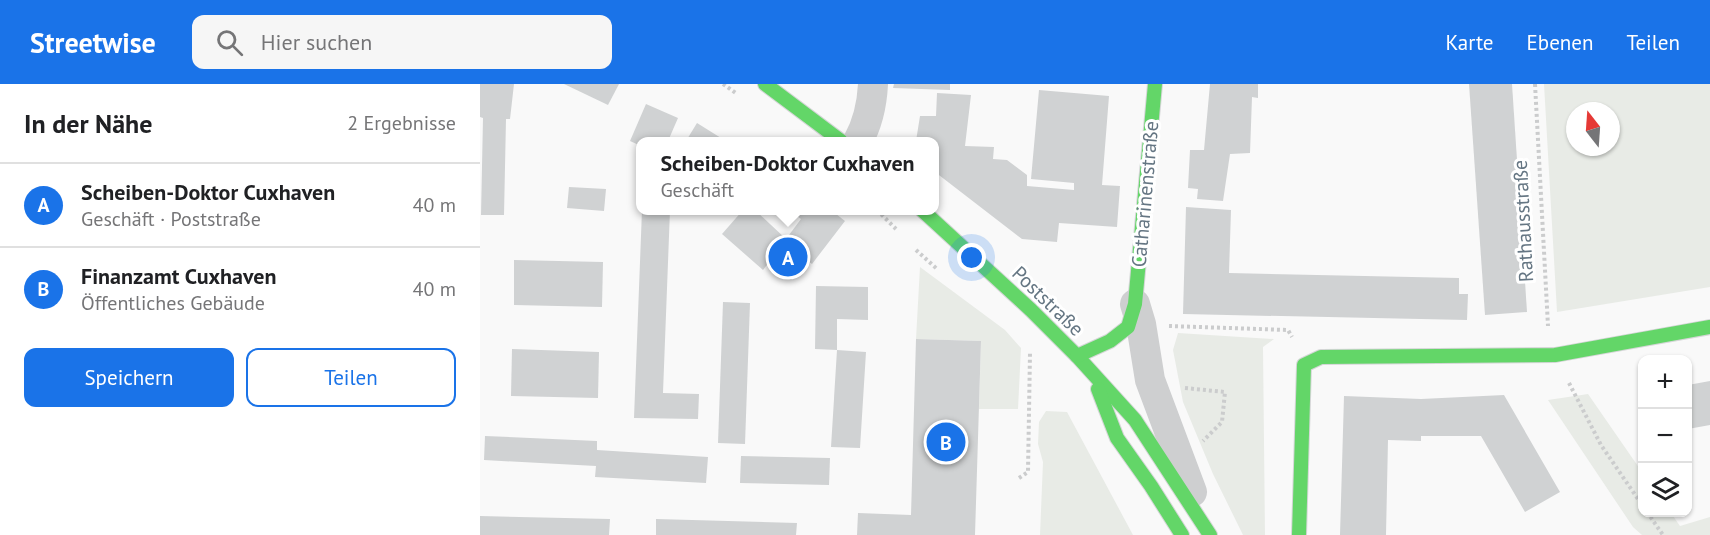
<!DOCTYPE html>
<html lang="de">
<meta charset="utf-8">
<style>
:root{--surface:#fff;--page:#f6f6f6;--text:#202124;--muted:#757577;--line:#e0e0e0;--accent:#1a73e8}
body{margin:0;font-family:"PT Sans",sans-serif;background:var(--page);color:var(--text)}
.controls{position:absolute;right:18px;bottom:18px;display:grid;overflow:hidden;border-radius:12px;box-shadow:0 2px 4px #0004}
.controls button{width:54px;height:54px;display:grid;place-items:center;padding:0;border:0;border-bottom:2px solid var(--line);background:var(--surface);color:var(--text);font:30px sans-serif}
.compass{position:absolute;left:1086px;top:18px;width:54px;height:54px;border-radius:50%;background:var(--surface);box-shadow:0 2px 4px #0004;rotate:343deg}
.you{position:absolute;left:492px;top:174px;width:21px;height:21px;margin:-15px;border:4px solid #fff;border-radius:50%;background:#1a73e8;box-shadow:0 0 0 9px #1a73e833}
.badge{display:grid;place-items:center;width:39px;height:39px;border-radius:50%;background:var(--accent);color:#fff;font-size:20px;font-weight:700}
.pin{position:absolute;translate:-50% -50%;border:3px solid #fff;box-shadow:0 2px 6px #0006}
.popup{position:absolute;left:156px;top:53px;width:303px;height:78px;box-sizing:border-box;display:grid;place-content:center;border-radius:12px;background:var(--surface);filter:drop-shadow(0 2px 4px #0005);font-size:20px;white-space:nowrap;color:var(--muted)}
.popup b{font-size:22px;color:var(--text)}
.popup::after{content:'';position:absolute;left:50%;top:100%;margin-left:-12px;border:12px solid transparent;border-top-color:var(--surface)}
.list{margin:0;padding:0;list-style:none}
h2{display:flex;justify-content:space-between;align-items:center;height:78px;margin:0;padding:0 24px;font-size:26px}
h2 small{font-size:20px;font-weight:400;color:var(--muted)}
.list li{display:grid;grid-template-columns:39px 1fr auto;gap:18px;align-items:center;box-sizing:border-box;height:84px;padding:0 24px;border-top:2px solid var(--line)}
.list b{display:block;font-size:22px;white-space:nowrap}
.list p{margin:0;font-size:20px;white-space:nowrap;color:var(--muted)}
.list em{font-size:20px;font-style:normal;color:var(--muted)}
.actions{display:flex;gap:12px;padding:18px 24px}
.actions a{flex:1;padding:14px 0;border:2px solid var(--accent);border-radius:12px;text-align:center;font-size:21px;color:var(--accent)}
.actions .main{background:var(--accent);color:#fff}
.icon{flex:none;width:33px;height:33px;fill:none;stroke:currentColor;stroke-width:2;stroke-linecap:round;stroke-linejoin:round}
.map{position:relative;flex:none;width:1230px;height:451px;overflow:hidden}
header{display:flex;align-items:center;gap:36px;box-sizing:border-box;height:84px;padding:0 30px;background:var(--accent);color:#fff}
header strong{font-size:28px}
nav{display:flex;gap:33px;margin-inline-start:auto;font-size:21px}
.search{width:420px;height:54px;background:var(--page);display:flex;align-items:center;gap:15px;box-sizing:border-box;padding:0 21px;border-radius:12px;color:var(--muted);font-size:22px}
main{display:flex}
aside{flex:1;background:var(--surface)}
.map>svg:first-child{display:block}
</style>
<header>
<strong>Streetwise</strong>
<div class="search"><svg class="icon" aria-label="search" viewBox="0 0 24 24"><circle cx="10" cy="10" r="6"/><path d="M15 15l6 6"/></svg>Hier suchen</div>
<nav><a>Karte</a><a>Ebenen</a><a>Teilen</a></nav>
</header>
<main>
<aside>
<h2>In der Nähe<small>2 Ergebnisse</small></h2>
<ul class="list">
<li><span class="badge">A</span><div><b>Scheiben-Doktor Cuxhaven</b><p>Geschäft · Poststraße</p></div><em>40 m</em></li>
<li><span class="badge">B</span><div><b>Finanzamt Cuxhaven</b><p>Öffentliches Gebäude</p></div><em>40 m</em></li>
</ul>
<div class="actions"><a class="main">Speichern</a><a>Teilen</a></div>
</aside>
<div class="map">
<svg width="1230" height="451" viewBox="0 0 1230 451">
<rect width="100%" height="100%" fill="#f9f9f9"/>
<!-- green -->
<g fill="#e8ebe6" fill-rule="evenodd">
<path d="M 1064,0 L 1230,0 L 1230,203 L 1077,228 ZM 1095,27 L 1131,27 L 1131,63 L 1095,63 Z"/>
<polygon points="440,183 525,246 541,264 538,325 499,325 501,257 436,255"/>
<polygon points="698,249 794,255 783,263 785,451 763,451 733,390 703,318 693,266"/>
<polygon points="1108,310 1162,388 1162,428 1191,429 1200,442 1230,433 1230,451 1162,451 1153,443 1068,316"/>
<polygon points="566,327 587,328 653,451 560,451 563,378 558,360 559,338"/>
</g>
<!-- building -->
<g fill="#d0d2d3">
<polygon points="0,0 34,0 30,35 26,35 24,131 1,131 3,34 0,33"/>
<polygon points="84,0 139,0 128,21"/>
<polygon points="414,0 470,0 470,6 413,4"/>
<polygon points="730,0 778,0 778,14 772,13 770,69 750,70 743,117 717,115 718,105 708,104 710,66 724,66"/>
<polygon points="989,0 1032,0 1047,228 1005,231"/>
<polygon points="559,6 629,12 622,101 640,102 637,143 579,139 577,158 542,155 455,88 455,57 436,57 440,32 456,32 457,9 491,11 485,62 514,63 513,75 527,76 547,91 547,102 594,106 594,99 551,95"/>
<polygon points="166,20 198,34 188,57 161,57 161,62 150,57"/>
<polygon points="217,39 241,54 238,57 206,57"/>
<polygon points="89,103 126,105 124,127 87,124"/>
<polygon points="706,123 751,126 749,189 979,194 979,210 988,210 987,236 703,230"/>
<polygon points="162,126 190,126 183,309 219,310 218,335 154,334"/>
<polygon points="263,126 275,126 306,155 321,135 309,126 351,126 365,137 332,180 328,177 311,196 290,177 283,186 242,150"/>
<polygon points="34,176 123,178 122,223 34,221"/>
<polygon points="336,202 388,203 388,236 357,235 357,266 335,265"/>
<polygon points="243,218 270,219 265,360 238,359"/>
<polygon points="436,255 501,257 495,451 377,451 378,429 431,431"/>
<polygon points="32,265 119,268 118,314 31,312"/>
<polygon points="357,266 386,268 380,364 351,363"/>
<polygon points="1230,297 1230,341 1208,345 1208,301"/>
<polygon points="1024,311 1080,408 1045,428 1001,352 941,352 941,357 908,356 906,451 860,451 864,312 941,315"/>
<polygon points="5,352 117,357 117,366 228,373 226,399 115,393 116,382 4,376"/>
<polygon points="261,372 350,374 349,401 260,399"/>
<polygon points="0,432 130,435 129,451 0,451"/>
<polygon points="176,435 317,439 316,451 176,451"/>
</g>
<g fill="none" stroke-linecap="round" stroke-linejoin="round">
<!-- fast casing -->
<g stroke="#d5d6d7" stroke-width="16">
<g id="fast">
<polyline points="285,0 361,57"/>
<polyline points="442,126 551,226 597,272 655,336 730,451"/>
<polyline points="597,272 630,257 648,243 655,220 675,0"/>
<polyline points="618,305 637,354 671,402 702,451"/>
<polyline points="819,451 824,281 841,273 1075,271 1230,243"/>
</g>
</g>
<!-- path -->
<g stroke="#cbcccd" stroke-width="4" stroke-dasharray="3 3" stroke-linecap="butt">
<polyline points="243,0 257,10"/>
<polyline points="1055,0 1068,242"/>
<polyline points="397,126 416,145"/>
<polyline points="436,166 457,185"/>
<polyline points="689,242 808,246 812,253"/>
<polyline points="1089,299 1121,361 1162,421"/>
<polyline points="705,304 745,308 742,338 723,357"/>
<polyline points="539,394 548,388 550,269"/>
<polyline points="1167,428 1183,451"/>
</g>
<!-- street -->
<g stroke="#cecfd0" stroke-width="30">
<path d="M 378,57 C 388,39 392,21 393,0"/>
<polyline points="655,220 661,240 670,296 712,408"/>
</g>
<!-- fast -->
<use href="#fast" stroke="#63d668" stroke-width="14"/>
</g>
<g text-anchor="middle" dominant-baseline="central" stroke-width="6" stroke-linejoin="round" paint-order="stroke">
<!-- street labels -->
<g font-size="20" fill="#657683" stroke="#fff">
<text transform="translate(665 110) rotate(-85)">Catharinenstraße</text>
<text transform="translate(1043 137) rotate(-93)">Rathausstraße</text>
<text transform="translate(568 217) rotate(44)">Poststraße</text>
</g>
</g>
</svg>
<div class="controls">
<button>+</button>
<button>−</button>
<button><svg class="icon" aria-label="layers" viewBox="0 0 24 24"><path d="M12 4l9 5-9 5-9-5zM3 14l9 5 9-5"/></svg></button>
</div>
<svg class="compass" viewBox="-18 -18 36 36"><path d="M0-13l5 13h-10z" fill="#e53935"/><path d="M0 13l5-13h-10z" fill="#757577"/></svg>
<div class="you"></div>
<div class="pin badge" style="left:308px;top:173px">A</div>
<div class="popup"><b>Scheiben-Doktor Cuxhaven</b>Geschäft</div>
<div class="pin badge" style="left:466px;top:358px">B</div>
</div>
</main>
